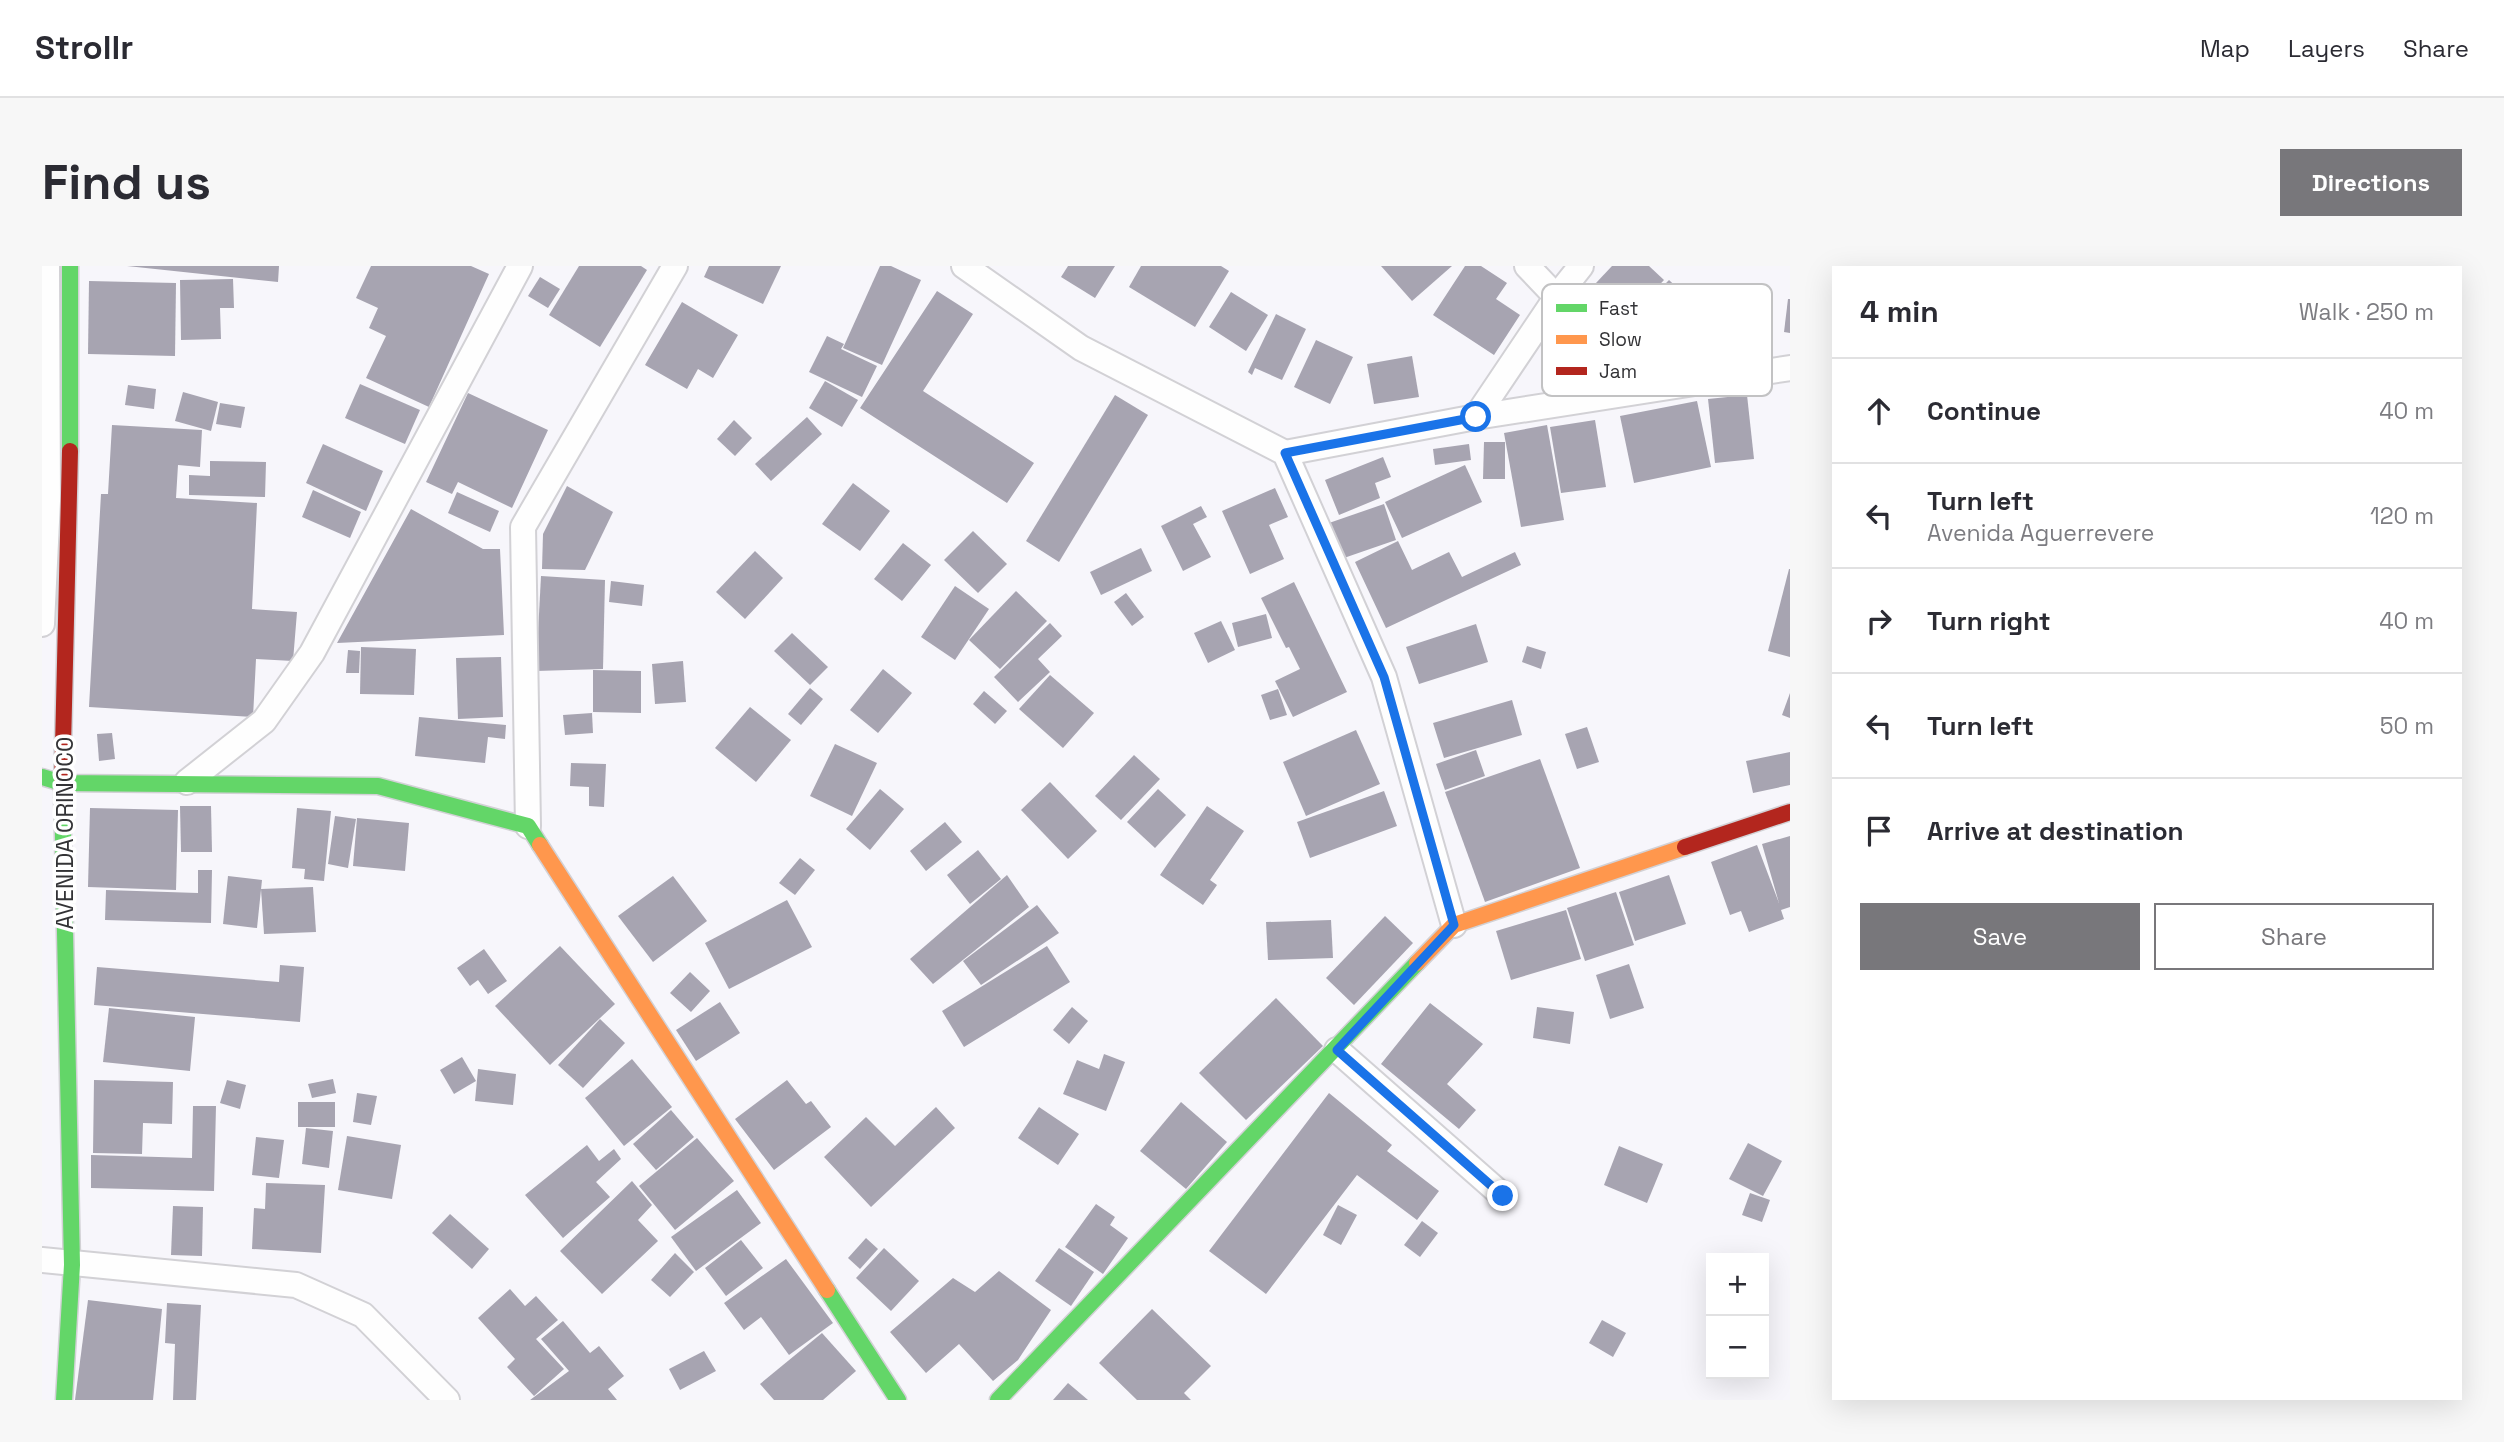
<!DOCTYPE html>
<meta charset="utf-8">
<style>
:root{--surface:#fff;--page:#f7f7f7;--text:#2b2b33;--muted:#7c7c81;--line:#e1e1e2;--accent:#78777b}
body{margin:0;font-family:"Space Grotesk",sans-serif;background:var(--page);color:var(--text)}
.controls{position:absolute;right:21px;bottom:21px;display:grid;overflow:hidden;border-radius:0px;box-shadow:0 7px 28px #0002}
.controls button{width:63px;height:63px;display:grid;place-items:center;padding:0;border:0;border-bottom:2px solid var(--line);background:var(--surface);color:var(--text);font:35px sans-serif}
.stop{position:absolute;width:21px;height:21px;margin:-16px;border:5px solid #1a73e8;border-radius:50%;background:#fff}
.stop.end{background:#1a73e8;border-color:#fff;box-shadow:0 2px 7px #0008}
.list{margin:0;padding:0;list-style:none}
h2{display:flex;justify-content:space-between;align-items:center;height:91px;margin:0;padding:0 28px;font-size:30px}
h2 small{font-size:23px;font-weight:400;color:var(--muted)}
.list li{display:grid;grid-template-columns:46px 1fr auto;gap:21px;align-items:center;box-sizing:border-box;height:105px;padding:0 28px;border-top:2px solid var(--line)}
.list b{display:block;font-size:26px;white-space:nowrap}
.list p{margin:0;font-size:23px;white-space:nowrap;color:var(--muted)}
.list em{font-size:23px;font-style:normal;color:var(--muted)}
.actions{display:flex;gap:14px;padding:21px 28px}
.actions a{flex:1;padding:16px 0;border:2px solid var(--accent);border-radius:0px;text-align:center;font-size:24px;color:var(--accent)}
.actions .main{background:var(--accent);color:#fff}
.icon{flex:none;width:38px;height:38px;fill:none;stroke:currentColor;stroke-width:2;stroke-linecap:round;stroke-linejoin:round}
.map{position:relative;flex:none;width:1748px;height:1134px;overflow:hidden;border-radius:0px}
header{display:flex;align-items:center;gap:42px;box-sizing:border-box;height:98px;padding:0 35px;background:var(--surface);border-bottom:2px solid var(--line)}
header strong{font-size:33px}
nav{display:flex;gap:38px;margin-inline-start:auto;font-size:24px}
.intro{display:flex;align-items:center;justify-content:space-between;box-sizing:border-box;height:168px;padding:0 42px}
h1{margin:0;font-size:49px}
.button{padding:18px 32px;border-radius:0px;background:var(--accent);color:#fff;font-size:24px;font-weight:700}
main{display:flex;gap:42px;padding:0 42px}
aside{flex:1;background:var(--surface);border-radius:0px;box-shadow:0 7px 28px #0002}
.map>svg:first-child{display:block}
</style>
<header>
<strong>Strollr</strong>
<nav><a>Map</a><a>Layers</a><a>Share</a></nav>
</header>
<div class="intro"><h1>Find us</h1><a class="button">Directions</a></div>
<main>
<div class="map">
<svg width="1748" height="1134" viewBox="0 0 1748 1134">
<rect width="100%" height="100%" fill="#f7f6fb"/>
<!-- building -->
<g fill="#a7a4b1">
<polygon points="85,0 237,0 236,16"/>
<polygon points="329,0 429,0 447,8 387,141 324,112 344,70 327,62 336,42 314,32"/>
<polygon points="537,0 599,0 605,4 558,81 507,49"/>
<polygon points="667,0 739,0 721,38 662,11"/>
<polygon points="838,0 849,0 879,14 840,99 801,82"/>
<polygon points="1026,0 1073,0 1053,32 1019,11"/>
<polygon points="1099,0 1179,0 1187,5 1153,61 1087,21"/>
<polygon points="1339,0 1410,0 1370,35"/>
<polygon points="1423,0 1439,0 1465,17 1454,33 1478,49 1452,89 1391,49"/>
<polygon points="1570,0 1607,0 1622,14 1572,67 1538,34"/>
<polygon points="498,11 518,23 506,42 486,30"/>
<polygon points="191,13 192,42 178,42 179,73 139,74 138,14"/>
<polygon points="1627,14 1658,43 1603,99 1572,70"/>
<polygon points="47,15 134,17 133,90 46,88"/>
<polygon points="895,25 931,48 881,125 992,197 965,237 818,142"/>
<polygon points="1189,26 1226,49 1204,85 1167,61"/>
<polygon points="1746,33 1748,33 1748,67 1742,66"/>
<polygon points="640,36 696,69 671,112 656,103 645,123 603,99"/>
<polygon points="1234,48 1264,63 1240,114 1213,102 1210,109 1206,106"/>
<polygon points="785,70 802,78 799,83 835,100 820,131 767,106"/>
<polygon points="1274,74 1311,91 1288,138 1252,121"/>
<polygon points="1370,90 1377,131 1332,138 1325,98"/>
<polygon points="783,115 816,134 800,161 767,142"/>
<polygon points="318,118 378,144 363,178 303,152"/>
<polygon points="86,119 114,123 112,143 83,139"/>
<polygon points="141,126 176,136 169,165 133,155"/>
<polygon points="426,127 506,164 470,242 416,216 410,228 384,216"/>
<polygon points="1073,129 1106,149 1017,296 984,275"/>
<polygon points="1705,129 1712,193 1673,197 1666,133"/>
<polygon points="1655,135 1669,201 1592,217 1578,150"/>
<polygon points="178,137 203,141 199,162 174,158"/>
<polygon points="765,151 780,168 729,215 713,198"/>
<polygon points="692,154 710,172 693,190 675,173"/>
<polygon points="1553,154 1564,221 1519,227 1508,161"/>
<polygon points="70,159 160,164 158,201 136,199 134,232 215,237 210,343 255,346 251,395 214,393 211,451 47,441 59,228 66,228"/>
<polygon points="1505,159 1522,254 1479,261 1462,167"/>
<polygon points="1442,176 1463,176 1463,213 1441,213"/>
<polygon points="281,178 341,205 324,245 264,217"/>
<polygon points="1427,178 1429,194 1393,199 1391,183"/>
<polygon points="1341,191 1349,211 1333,217 1338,232 1297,249 1283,214"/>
<polygon points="168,195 224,196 223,231 147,229 147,209 168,210"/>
<polygon points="1423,199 1440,236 1360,272 1343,236"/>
<polygon points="811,217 848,245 818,285 780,258"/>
<polygon points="525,220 571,246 543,304 500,303 501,268"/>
<polygon points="1233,222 1246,251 1227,259 1242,293 1208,308 1180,245"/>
<polygon points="271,224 319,246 308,272 260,251"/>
<polygon points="415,226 457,245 448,266 406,247"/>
<polygon points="1342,238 1354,274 1299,293 1287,257"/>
<polygon points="1159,240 1165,251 1151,258 1169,291 1141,305 1119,260"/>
<polygon points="369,243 441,283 458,283 462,369 295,377"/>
<polygon points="931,265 965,298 936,327 902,294"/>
<polygon points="1356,275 1370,304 1407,286 1420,311 1473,286 1479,299 1344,362 1313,296"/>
<polygon points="861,277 889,299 860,335 832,313"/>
<polygon points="1099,282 1110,305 1059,329 1048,306"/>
<polygon points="713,285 741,312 703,353 674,326"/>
<polygon points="1747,303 1748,303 1748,391 1726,385"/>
<polygon points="499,310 563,314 561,403 494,405"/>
<polygon points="569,315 602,319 600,340 567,336"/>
<polygon points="1252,316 1305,426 1251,451 1233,415 1258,403 1247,381 1244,382 1219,332"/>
<polygon points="913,320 947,343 913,394 879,371"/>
<polygon points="974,325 1005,355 958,403 927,374"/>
<polygon points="1084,327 1102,351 1090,360 1072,336"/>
<polygon points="1224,348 1230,372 1196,381 1190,357"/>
<polygon points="1179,355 1193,384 1166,397 1152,367"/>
<polygon points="1008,357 1020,370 996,393 1008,406 976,436 952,411"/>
<polygon points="1434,358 1446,396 1377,418 1364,381"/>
<polygon points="750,367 786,401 768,419 732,385"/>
<polygon points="1485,380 1504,386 1499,403 1480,396"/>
<polygon points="319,381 374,383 372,429 318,428"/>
<polygon points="306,384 318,385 317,407 304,407"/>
<polygon points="459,391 461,451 416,453 414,392"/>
<polygon points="641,395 644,436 613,438 610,398"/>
<polygon points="841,403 870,427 836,467 808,444"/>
<polygon points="551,404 599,405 599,447 551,446"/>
<polygon points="1008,409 1052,447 1021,482 977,443"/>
<polygon points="768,422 781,433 759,459 746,448"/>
<polygon points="1236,423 1245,449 1228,454 1219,429"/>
<polygon points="942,425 965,445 953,458 931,438"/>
<polygon points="1748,427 1748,452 1740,449"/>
<polygon points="1470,434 1480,469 1402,492 1391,457"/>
<polygon points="708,441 749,474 714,516 673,482"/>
<polygon points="550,447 551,467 523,469 521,449"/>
<polygon points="377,451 464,459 463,473 446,471 443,497 373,490"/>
<polygon points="1545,461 1557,496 1535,503 1523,468"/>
<polygon points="1314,464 1338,518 1264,550 1241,496"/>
<polygon points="70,467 73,493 57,495 55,468"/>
<polygon points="793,478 835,497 810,550 768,530"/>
<polygon points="1434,484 1443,510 1403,524 1394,498"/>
<polygon points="1748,486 1748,519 1711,527 1704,495"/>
<polygon points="1092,489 1118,513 1079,554 1053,530"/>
<polygon points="1498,493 1538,602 1443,636 1403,526"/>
<polygon points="529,497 564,498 562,541 547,540 547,521 528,520"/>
<polygon points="1008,516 1055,565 1026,593 979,544"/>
<polygon points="838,523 862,543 828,584 804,563"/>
<polygon points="1116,523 1144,549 1113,582 1085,556"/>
<polygon points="1342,525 1355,560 1268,592 1255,556"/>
<polygon points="138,540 169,540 170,586 139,586"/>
<polygon points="1165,540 1202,565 1168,614 1175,619 1161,639 1118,609"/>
<polygon points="48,542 136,544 134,624 46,621"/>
<polygon points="255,542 289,545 282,615 262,613 263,603 250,602"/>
<polygon points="293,550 314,553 306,602 286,598"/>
<polygon points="315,552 367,557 363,605 311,600"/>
<polygon points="903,556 920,576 884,605 868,585"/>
<polygon points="1748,570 1748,641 1739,644 1742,653 1707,666 1699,645 1688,649 1669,596 1715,579 1737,637 1720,578"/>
<polygon points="936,584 959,613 928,638 905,609"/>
<polygon points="758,592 773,604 753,629 737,617"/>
<polygon points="156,604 170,604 169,657 63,654 64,624 156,627"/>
<polygon points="965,609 987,641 891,718 868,693"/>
<polygon points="1627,609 1644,658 1593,675 1577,626"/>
<polygon points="186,610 220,614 215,662 181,658"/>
<polygon points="631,610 665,655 611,696 576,650"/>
<polygon points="271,621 274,666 222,668 219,623"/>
<polygon points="1574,626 1592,679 1543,695 1525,642"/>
<polygon points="745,634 770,681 687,723 663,677"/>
<polygon points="995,639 1017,667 939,719 921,695"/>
<polygon points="1524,644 1539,693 1469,714 1454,665"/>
<polygon points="1343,650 1371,677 1312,739 1284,712"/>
<polygon points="1289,654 1291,692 1226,694 1224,656"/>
<polygon points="518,680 573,738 508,799 453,740"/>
<polygon points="1005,680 1028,716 922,781 900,745"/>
<polygon points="442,683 465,715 446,728 436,714 428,720 415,702"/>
<polygon points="1587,698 1602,742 1568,753 1554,709"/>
<polygon points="238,699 262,701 258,756 52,739 55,701 237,716"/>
<polygon points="648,706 668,725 649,746 628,727"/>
<polygon points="1234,732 1281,780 1204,854 1157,807"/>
<polygon points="678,736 698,767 654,795 634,764"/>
<polygon points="1388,737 1441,778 1405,818 1434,844 1417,863 1339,798"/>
<polygon points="1030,741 1046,755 1027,778 1011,764"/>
<polygon points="1495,741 1532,746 1528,778 1491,772"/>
<polygon points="67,742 153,751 148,805 61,796"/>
<polygon points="558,753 583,777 541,822 516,799"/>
<polygon points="1062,788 1083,796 1064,845 1021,828 1035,794 1057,803"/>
<polygon points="420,791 434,815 412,828 398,804"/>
<polygon points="590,793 630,841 582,880 543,832"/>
<polygon points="436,803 474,808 471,839 433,835"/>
<polygon points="291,813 294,827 270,832 266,818"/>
<polygon points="52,814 131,816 130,858 101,857 100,888 51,887"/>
<polygon points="185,814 204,819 198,843 178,837"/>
<polygon points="745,814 764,838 769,835 789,861 732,904 693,853"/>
<polygon points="315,827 335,830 329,859 311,856"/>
<polygon points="1287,827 1350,879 1345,885 1397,925 1375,954 1315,909 1224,1028 1167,985"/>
<rect x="256" y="836" width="37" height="25"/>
<polygon points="1139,836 1185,876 1144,923 1098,885"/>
<polygon points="151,840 174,840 172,925 49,922 49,889 150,892"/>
<polygon points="894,841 913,862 829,941 782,891 824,851 853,880"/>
<polygon points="997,841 1037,868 1016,899 976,872"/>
<polygon points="629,844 652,871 614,904 591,878"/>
<polygon points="264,862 291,865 287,902 260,898"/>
<polygon points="305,870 359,879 350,933 296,924"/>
<polygon points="214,871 242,874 237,912 210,909"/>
<polygon points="655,872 692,915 633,964 597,920"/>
<polygon points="1706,877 1740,895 1721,930 1687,913"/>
<polygon points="545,879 557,895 572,883 579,893 554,916 568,931 521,972 483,929"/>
<polygon points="1577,880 1621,898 1605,937 1562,919"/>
<polygon points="590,915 610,939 596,954 616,975 560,1028 518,985"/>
<polygon points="224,917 283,919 279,987 210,983 212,942 223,943"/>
<polygon points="695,924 719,957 654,1005 629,971"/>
<polygon points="1708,927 1728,934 1720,956 1700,949"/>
<polygon points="1054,938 1073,951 1068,959 1086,972 1061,1008 1023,981"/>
<polygon points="1296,939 1315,949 1299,979 1281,969"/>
<polygon points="131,940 161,941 160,990 129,989"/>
<polygon points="408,948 447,983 430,1003 390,967"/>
<polygon points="1380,955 1396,967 1378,991 1362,979"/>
<polygon points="824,972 836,983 818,1003 806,992"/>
<polygon points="699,974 721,1002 684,1030 663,1002"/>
<polygon points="842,982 877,1015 849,1045 814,1012"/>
<polygon points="1017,982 1052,1006 1029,1040 993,1015"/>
<polygon points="633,987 652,1006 628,1031 609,1014"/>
<polygon points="744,993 791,1057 747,1089 719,1051 702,1064 682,1037"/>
<polygon points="957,1005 1009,1044 976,1094 951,1115 917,1078 884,1107 848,1066 911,1012 933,1026"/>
<polygon points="468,1023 483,1040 494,1030 516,1054 494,1073 522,1103 492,1130 465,1101 473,1093 436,1052"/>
<polygon points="46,1034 120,1043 111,1134 33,1134"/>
<polygon points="125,1037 159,1039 154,1134 131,1134 133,1078 123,1077"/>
<polygon points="1110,1043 1169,1100 1142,1127 1149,1134 1095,1134 1057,1097"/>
<polygon points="1560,1054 1584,1067 1571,1091 1547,1077"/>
<polygon points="521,1055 548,1087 557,1080 582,1110 566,1123 575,1134 488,1134 527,1105 499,1073"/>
<polygon points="780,1067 814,1105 781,1134 732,1134 718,1118"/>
<polygon points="662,1085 674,1105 638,1124 627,1103"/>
<polygon points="1026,1117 1046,1134 1011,1134"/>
</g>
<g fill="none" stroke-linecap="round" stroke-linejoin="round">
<!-- street casing -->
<g stroke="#d2d1d5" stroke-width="28">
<g id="street">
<polyline points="922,0 1039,82 1243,187 1342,411 1412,659"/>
<polyline points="1485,0 1602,123"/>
<polyline points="1434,151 1516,29 1539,0"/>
<polyline points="1243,187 1434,151 1748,102"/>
<polyline points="0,358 6,235 5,0"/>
<polyline points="145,516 222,455 270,387 478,0"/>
<polyline points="486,560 481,261 633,0"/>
<polyline points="1295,784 1461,930"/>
<polyline points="0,994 254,1019 321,1049 405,1134"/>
</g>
</g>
<!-- fast casing -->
<g stroke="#d2d1d5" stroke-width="19">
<g id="fast">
<polyline points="28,0 28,185"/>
<polyline points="0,511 20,517 336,520 486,560 498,579"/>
<polyline points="20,523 30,999 22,1134"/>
<polyline points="785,1024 856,1134"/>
<polyline points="956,1134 1375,697"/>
</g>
</g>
<!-- slow casing -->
<g stroke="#d2d1d5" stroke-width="19">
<g id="slow">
<polyline points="498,579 785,1024"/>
<polyline points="1375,697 1412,659 1643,581"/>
</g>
</g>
<!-- jam casing -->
<g stroke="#d2d1d5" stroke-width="19">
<g id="jam">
<polyline points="20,523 28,185"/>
<polyline points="1643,581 1748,546"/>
</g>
</g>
<!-- street -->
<use href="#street" stroke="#fefefe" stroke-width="24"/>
<!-- fast -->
<use href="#fast" stroke="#63d668" stroke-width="16"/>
<!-- slow -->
<use href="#slow" stroke="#ff974d" stroke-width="16"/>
<!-- jam -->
<use href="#jam" stroke="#b3261e" stroke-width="16"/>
</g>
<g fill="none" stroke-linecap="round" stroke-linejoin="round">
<!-- route -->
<polyline stroke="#1a73e8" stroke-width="9" points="1434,151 1243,187 1342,411 1412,659 1295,784 1461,930"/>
</g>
<g text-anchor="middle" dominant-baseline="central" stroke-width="7" stroke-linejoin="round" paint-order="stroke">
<!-- street labels -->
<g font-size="23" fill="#333336" stroke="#fff">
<text transform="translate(23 567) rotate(-90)">AVENIDA ORINOCO</text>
</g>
</g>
<!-- legend -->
<rect x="1500" y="18" width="230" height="112" rx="10" fill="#fff" stroke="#c2c2c3" stroke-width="2"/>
<rect x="1514" y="38" width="31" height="8" fill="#63d668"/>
<rect x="1514" y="69" width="31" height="9" fill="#ff974d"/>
<rect x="1514" y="101" width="31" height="8" fill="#b3261e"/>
<g font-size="19" fill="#333336">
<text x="1557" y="49">Fast</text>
<text x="1557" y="80">Slow</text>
<text x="1557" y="112">Jam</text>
</g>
</svg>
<div class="controls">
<button>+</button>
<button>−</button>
</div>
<div class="stop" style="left:1434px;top:151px"></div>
<div class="stop end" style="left:1461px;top:930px"></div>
</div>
<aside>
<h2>4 min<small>Walk · 250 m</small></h2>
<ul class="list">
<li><svg class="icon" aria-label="ahead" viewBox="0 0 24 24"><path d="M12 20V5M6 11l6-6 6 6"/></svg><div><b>Continue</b></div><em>40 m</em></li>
<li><svg class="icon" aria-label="left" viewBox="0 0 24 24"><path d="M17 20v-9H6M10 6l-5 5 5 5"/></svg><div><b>Turn left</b><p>Avenida Aguerrevere</p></div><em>120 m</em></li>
<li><svg class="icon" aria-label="right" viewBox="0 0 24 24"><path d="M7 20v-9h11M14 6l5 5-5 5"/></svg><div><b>Turn right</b></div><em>40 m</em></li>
<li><svg class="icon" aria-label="left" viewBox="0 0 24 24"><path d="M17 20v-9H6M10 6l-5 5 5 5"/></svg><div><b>Turn left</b></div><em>50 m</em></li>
<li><svg class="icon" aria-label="arrive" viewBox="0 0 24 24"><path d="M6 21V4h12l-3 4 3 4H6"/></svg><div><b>Arrive at destination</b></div></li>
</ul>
<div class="actions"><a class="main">Save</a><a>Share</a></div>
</aside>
</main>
